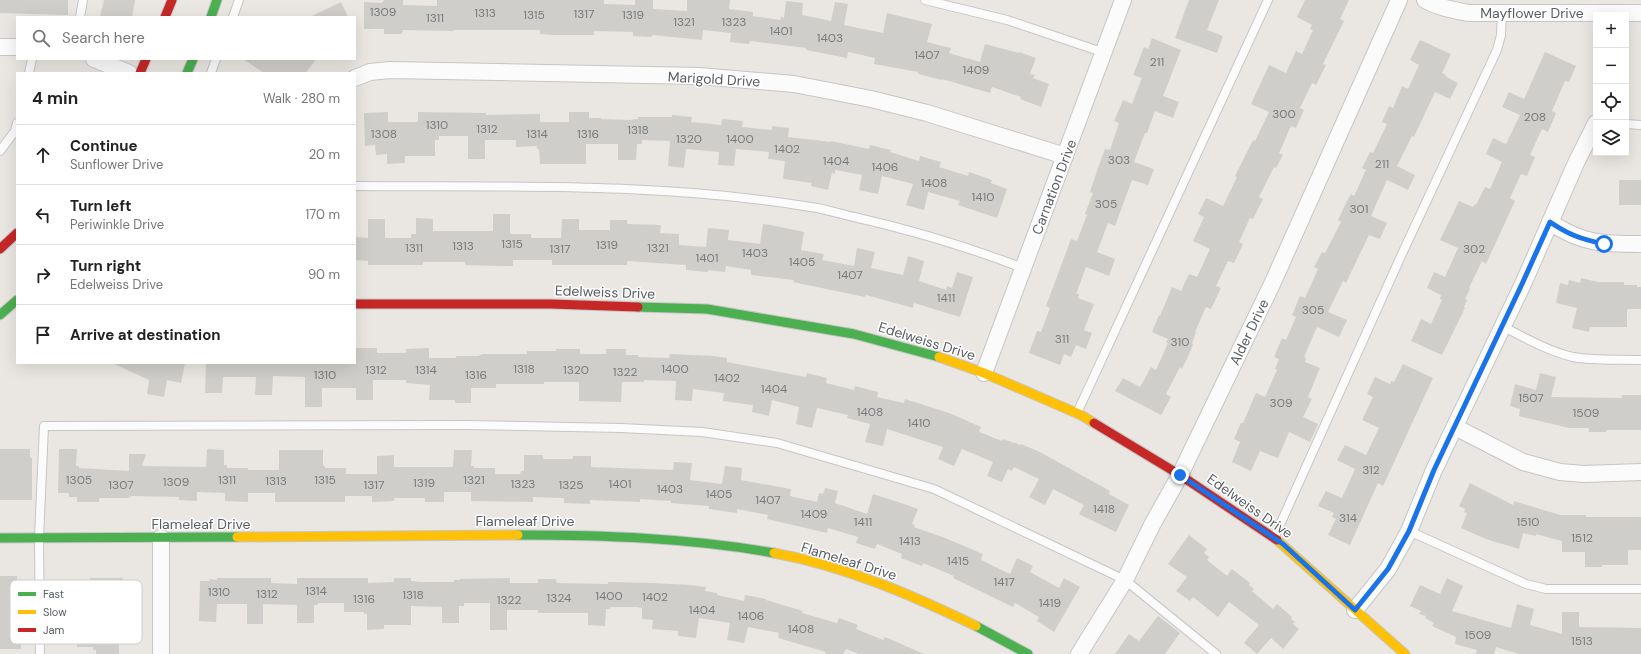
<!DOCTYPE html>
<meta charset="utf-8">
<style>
:root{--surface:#fff;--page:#f6f6f6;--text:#222;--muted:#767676;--line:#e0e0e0}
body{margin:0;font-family:"DM Sans",sans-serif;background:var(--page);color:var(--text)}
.controls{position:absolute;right:12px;top:12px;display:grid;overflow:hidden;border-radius:0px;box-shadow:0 4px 16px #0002}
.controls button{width:36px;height:36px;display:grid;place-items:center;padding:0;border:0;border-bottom:1px solid var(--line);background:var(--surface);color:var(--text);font:20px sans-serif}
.stop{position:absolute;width:12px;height:12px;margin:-9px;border:3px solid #1a73e8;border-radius:50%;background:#fff}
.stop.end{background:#1a73e8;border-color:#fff;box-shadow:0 1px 4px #0008}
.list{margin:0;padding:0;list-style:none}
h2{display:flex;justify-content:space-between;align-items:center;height:52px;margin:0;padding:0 16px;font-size:17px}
h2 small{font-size:13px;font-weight:400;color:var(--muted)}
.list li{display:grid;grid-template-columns:26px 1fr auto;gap:12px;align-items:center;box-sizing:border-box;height:60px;padding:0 16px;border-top:1px solid var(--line)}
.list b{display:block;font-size:15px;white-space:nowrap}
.list p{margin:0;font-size:13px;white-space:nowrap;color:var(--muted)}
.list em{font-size:13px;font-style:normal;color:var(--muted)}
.icon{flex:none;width:22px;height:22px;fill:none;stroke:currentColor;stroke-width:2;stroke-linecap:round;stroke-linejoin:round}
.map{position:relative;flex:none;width:1641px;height:654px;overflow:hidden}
.search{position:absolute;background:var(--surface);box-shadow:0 4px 16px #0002;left:16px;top:16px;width:340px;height:44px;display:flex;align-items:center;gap:10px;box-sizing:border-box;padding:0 14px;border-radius:0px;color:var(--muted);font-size:15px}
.panel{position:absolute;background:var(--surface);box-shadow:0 4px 16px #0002;left:16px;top:72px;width:340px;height:292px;border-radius:0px}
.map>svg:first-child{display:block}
</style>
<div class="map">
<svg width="1641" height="654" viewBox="0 0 1641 654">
<rect width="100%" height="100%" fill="#eae7e2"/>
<!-- building -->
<g fill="#d0cecb">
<polygon points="0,0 68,0 68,15 0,13"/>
<polygon points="104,0 135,0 132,17 100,17"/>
<polygon points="384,0 403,0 403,5 437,6 437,0 604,0 604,4 635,5 635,0 653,0 653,9 687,11 687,0 730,0 729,9 753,12 753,16 780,20 781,17 784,18 786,1 803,3 802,15 831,21 835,2 848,4 844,25 883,33 887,13 932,24 927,42 951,48 949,53 980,62 985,44 1019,53 1019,52 1036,58 1030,74 1035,75 1033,78 1049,84 1041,107 1020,99 1021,97 992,87 990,93 942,79 942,80 918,74 918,72 874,64 875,58 848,52 847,58 806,50 806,48 750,41 749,44 730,42 731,33 703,30 702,40 652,35 652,37 633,36 633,32 594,31 594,35 553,35 540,34 540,30 454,30 454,31 403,30 402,34 384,34 384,29 364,29 364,2 382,3"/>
<polygon points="1189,0 1219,0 1207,30 1223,36 1217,53 1175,38"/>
<polygon points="1305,0 1349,0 1340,19 1344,21 1323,64 1326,65 1316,85 1312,83 1300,108 1304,110 1296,128 1291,126 1279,153 1283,155 1276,168 1274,167 1259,197 1263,199 1253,219 1250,218 1239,242 1243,244 1234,263 1228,261 1216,286 1221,288 1211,309 1206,307 1195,332 1196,332 1192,343 1193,344 1191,350 1182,369 1180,367 1166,394 1171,397 1161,415 1115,391 1123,378 1140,387 1151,367 1156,370 1168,343 1166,342 1168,339 1152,332 1159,315 1160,316 1172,287 1181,291 1189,274 1197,277 1210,249 1193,241 1204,217 1198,214 1206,198 1223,206 1237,177 1235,176 1253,140 1255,141 1269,112 1251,104 1269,65 1286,73 1296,51 1302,54 1313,30 1310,29 1312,25 1297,17"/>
<polygon points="341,2 348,17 310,17"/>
<polygon points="1152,38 1181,50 1163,96 1179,102 1173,118 1155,111 1147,133 1145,133 1134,162 1154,169 1148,185 1132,180 1115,226 1108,223 1097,252 1115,259 1109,276 1086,267 1076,294 1079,294 1078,298 1094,304 1084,330 1092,333 1086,349 1076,345 1071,357 1064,354 1060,365 1029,353 1037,331 1041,332 1050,308 1046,306 1071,239 1077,241 1087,215 1085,214 1093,193 1090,192 1098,168 1105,149 1110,150 1119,123 1114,121 1123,100 1132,104 1142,78 1133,75 1144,47 1148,49"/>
<polygon points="1420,40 1451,54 1442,73 1446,75 1445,76 1458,83 1450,99 1435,92 1414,137 1412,136 1397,166 1415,175 1408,190 1387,180 1371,216 1387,223 1380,239 1369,235 1346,283 1343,281 1328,312 1347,320 1339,337 1317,327 1304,357 1306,358 1305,362 1320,368 1308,397 1312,399 1303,417 1318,424 1310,442 1289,432 1278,458 1260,451 1251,471 1232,462 1240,442 1234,439 1241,423 1243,423 1256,393 1265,397 1277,370 1275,369 1279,359 1274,357 1282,338 1286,340 1296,317 1292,315 1300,296 1305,298 1318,269 1314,267 1322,252 1325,253 1341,222 1338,220 1347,201 1351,194 1354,196 1366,170 1362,168 1370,152 1373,153 1387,124 1382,122 1389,106 1393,108 1402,86 1408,89 1419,65 1410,60"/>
<polygon points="1545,52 1576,66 1569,82 1565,81 1552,111 1556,113 1548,132 1542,129 1530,155 1535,157 1527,176 1521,174 1510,198 1515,201 1486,264 1482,261 1469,288 1470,289 1465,299 1467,300 1464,307 1465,308 1442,355 1411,341 1421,319 1431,324 1442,300 1440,299 1441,295 1427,288 1434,272 1445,277 1458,248 1440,240 1459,201 1473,207 1475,204 1476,205 1485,187 1490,189 1502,162 1486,154 1493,138 1506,144 1520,115 1502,107 1509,92 1524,99"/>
<polygon points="243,59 316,59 306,73 264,73"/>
<polygon points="388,112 388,122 418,122 418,112 486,113 486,115 540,114 540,122 569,122 569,112 589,112 589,118 601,118 601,119 629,120 638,119 638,117 672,117 672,115 692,117 691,122 721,125 722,119 743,121 742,127 772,130 772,126 789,128 788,137 831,142 831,141 869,149 870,145 891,150 890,152 919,161 920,156 941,162 939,167 968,176 969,172 992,180 991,183 1007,189 997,218 958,205 960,201 928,192 924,210 906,205 913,184 882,176 878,194 859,190 862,175 835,170 835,174 832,173 828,190 811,186 812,183 783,179 785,161 768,159 769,152 736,149 734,166 718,165 719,152 686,149 684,168 668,166 670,141 642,140 642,144 637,144 636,160 618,160 618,144 586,144 586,164 540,164 539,149 537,149 537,146 516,147 516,140 485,140 485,159 468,159 468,136 439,136 439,140 435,140 435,156 405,156 405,163 387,164 387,154 376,155 375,145 365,146 364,113"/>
<rect x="1619" y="180" width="22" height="25"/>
<polygon points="493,214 510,214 510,234 531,234 531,238 561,238 562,219 579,219 579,230 610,230 610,220 627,220 627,224 661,225 660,233 679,234 679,245 706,247 708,228 729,230 728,240 760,244 763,224 771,225 804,232 801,250 824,254 822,260 854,266 857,248 875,252 871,268 903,275 908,256 924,261 919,281 946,290 947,286 952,288 957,272 973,277 960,317 914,303 913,308 866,295 865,297 793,282 794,280 751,275 751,270 726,266 725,272 708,270 708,272 686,270 686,265 627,261 627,265 552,265 552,260 513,260 513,266 499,266 465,265 465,262 423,262 423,265 368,265 368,261 355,260 355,237 368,238 368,219 385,219 385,238 411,238 411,234 416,234 416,218 433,219 433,231 493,231"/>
<polygon points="1581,278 1598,282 1624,282 1624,285 1637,285 1637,287 1641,287 1641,309 1627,309 1627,327 1590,327 1589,332 1572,328 1577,308 1556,303 1560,283 1568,285 1569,280 1580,283"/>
<polygon points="356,348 377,348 377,353 406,353 406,349 429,348 429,358 456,358 456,356 478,356 483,354 527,354 527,351 556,351 556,349 580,349 580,354 606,354 606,349 626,349 626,355 638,355 638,357 669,358 670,354 714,356 727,358 727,362 806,377 807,373 827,378 826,383 854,390 855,386 878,392 877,397 904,403 905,399 949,413 981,427 979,432 1002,441 1003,439 1014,443 1014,442 1020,445 1021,444 1040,452 1110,491 1109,494 1129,505 1116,532 1079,514 1084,505 1053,489 1045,505 1029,497 1039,479 1014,467 1012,471 1008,469 1002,482 987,476 993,462 962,449 954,466 938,459 943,447 887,429 883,446 865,442 870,424 847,418 848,415 817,408 812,428 796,424 799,407 772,400 769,416 752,412 753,405 723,401 724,393 693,389 692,401 675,400 676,381 644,380 644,382 622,382 621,402 579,401 579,382 544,382 544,384 496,384 496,388 471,388 471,403 455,403 455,400 429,400 430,385 406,383 406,380 373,380 373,400 356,400 356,388 322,388 322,407 305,407 305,377 273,376 272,395 255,395 256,377 223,377 222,393 205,393 206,363 356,363"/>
<polygon points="112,363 185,363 181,383 167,380 164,397 147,394 149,380"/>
<polygon points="1403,364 1433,378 1383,486 1378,483 1350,545 1328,535 1336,519 1332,517 1334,513 1318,506 1326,491 1342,498 1355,469 1337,460 1345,445 1366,455 1379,428 1362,420 1373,397 1367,394 1375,377 1390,384 1391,381 1394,382"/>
<polygon points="1540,373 1556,377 1551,397 1622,398 1622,395 1641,395 1641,430 1606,430 1606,432 1589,432 1589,428 1569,428 1519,416 1520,409 1510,406 1515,384 1536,390"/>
<polygon points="0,449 30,449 30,458 32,458 32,500 0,500"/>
<polygon points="59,449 77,449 76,466 79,466 79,468 129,471 129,454 146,454 142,466 206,467 207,449 224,450 224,465 227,465 227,468 248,468 248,470 279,470 279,450 323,450 323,466 325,466 325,468 346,468 346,474 377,474 377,456 394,455 394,467 453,467 454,450 472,450 471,466 474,466 474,468 495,468 495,474 520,474 521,471 524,471 524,455 543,455 543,459 573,459 573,456 591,456 591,467 673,470 674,462 692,463 690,480 722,484 725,466 742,468 741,480 791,489 790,496 817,502 819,493 823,494 825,488 838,491 835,503 867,514 873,494 904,504 918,509 912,524 915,525 914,527 945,538 983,554 981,560 1010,574 1017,558 1033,566 1030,572 1059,588 1064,578 1080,587 1054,632 1037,621 1039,617 1015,603 1013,607 953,578 954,576 923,563 922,566 901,558 902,554 877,544 875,549 856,543 858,537 828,528 827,533 767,519 768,515 737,509 737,513 709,509 709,506 671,503 671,501 640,499 640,502 590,500 590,504 564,503 564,498 533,497 533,502 471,501 471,492 444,492 444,502 425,502 425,498 394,498 394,501 372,502 372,496 345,496 345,502 275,502 275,493 248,493 248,502 225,501 225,493 197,492 197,501 179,500 179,497 131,496 131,498 129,496 129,498 99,498 99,502 77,502 77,497 69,497 69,493 58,493"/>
<polygon points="1470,483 1513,505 1514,501 1560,515 1586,515 1586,517 1641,517 1641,550 1628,550 1628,565 1602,565 1602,567 1585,567 1585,552 1562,552 1562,541 1536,534 1536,536 1523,533 1519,549 1486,539 1461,528 1467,513 1464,512 1465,509 1459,506"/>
<polygon points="1189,535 1207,549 1204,553 1209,557 1207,560 1227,576 1232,569 1250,583 1249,585 1254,589 1252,591 1273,609 1277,604 1292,617 1291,619 1295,622 1293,624 1299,629 1283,649 1271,638 1257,654 1244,643 1259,625 1229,602 1218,617 1193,597 1190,601 1176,591 1187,577 1168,564"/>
<polygon points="0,576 17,576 16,619 21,619 21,649 0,649"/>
<polygon points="90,578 123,578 123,601 118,601 117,607 117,640 119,640 119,654 96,654 96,650 93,650 93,647 77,647 77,618 70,618 70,600 86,601 86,598 89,598"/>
<polygon points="217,578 271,578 271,583 297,584 297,578 368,578 368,583 394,582 394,578 411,578 411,581 421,582 454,582 454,580 460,580 460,579 510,578 510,583 538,583 538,579 556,579 556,582 558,583 608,584 608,582 653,583 691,585 706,587 705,591 717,593 717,595 744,601 745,595 766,599 766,600 803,611 802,613 837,623 839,618 858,625 856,629 883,640 885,637 924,654 859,654 846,649 843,654 825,654 826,652 778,638 779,633 748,627 744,643 727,640 730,623 699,618 696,638 678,636 678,631 652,629 653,620 642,619 642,608 637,607 610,607 610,609 606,609 605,626 588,625 588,613 538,613 538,610 507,610 507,630 490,630 490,603 464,603 464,606 459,606 459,623 442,623 442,607 411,606 411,625 384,625 384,629 367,630 367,614 364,614 364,612 344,612 344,603 318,603 318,605 314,605 314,623 297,623 297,605 263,604 263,624 247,624 247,604 217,604 216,622 199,621 200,581 210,581 210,579 217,580"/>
<polygon points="1447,578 1463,586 1452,611 1511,628 1517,604 1534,609 1530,625 1562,634 1562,612 1579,612 1579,627 1641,628 1641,654 1519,654 1496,647 1494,654 1476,654 1477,650 1455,644 1456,637 1432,626 1434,623 1425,618 1426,616 1419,614 1421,611 1410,606 1420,585 1440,594"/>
<polygon points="1158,616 1180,633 1165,654 1115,654 1129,634 1139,641"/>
</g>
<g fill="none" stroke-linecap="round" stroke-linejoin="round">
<!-- lane casing -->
<g stroke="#c6c6c5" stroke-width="10">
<g id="lane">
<polyline points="925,0 1007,20 1105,53"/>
<polyline points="80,17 83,0"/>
<polyline points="233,17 239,0"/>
<polyline points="29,73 32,59"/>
<polyline points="211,73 216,59"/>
<polyline points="1626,124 1641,125"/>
<polyline points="0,151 15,131 17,123"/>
<path d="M 355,186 C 507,187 660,182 811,207 C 825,209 840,214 854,217 C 912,230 968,247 1023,268"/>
<path d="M 1502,326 C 1525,338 1548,351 1573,357 C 1595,361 1619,359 1641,360"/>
<polyline points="1077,413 1268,0"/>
<polyline points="1409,531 1526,584 1546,589 1641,589"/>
<polyline points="1274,538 1401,256 1497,50 1501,35 1502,12"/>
<polyline points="40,654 39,538 44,426 465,425 621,428 702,432 777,443 934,489 1125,580 1216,654"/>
</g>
</g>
<!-- street casing -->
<g stroke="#c6c6c5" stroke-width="18">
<g id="street">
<path d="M 1425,0 C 1439,8 1454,10 1469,13 L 1641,13"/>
<polyline points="0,47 17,47"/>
<polyline points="94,59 129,73"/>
<polyline points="355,78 370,72 390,70 699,76 794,84 871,99 927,113 1065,156"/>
<path d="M 1550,222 C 1582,244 1603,244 1641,244"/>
<polyline points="984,373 1123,0"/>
<polyline points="1455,427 1523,462 1560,472 1584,474 1641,472"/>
<polyline points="1355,610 1388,569 1409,531 1434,470 1523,284 1576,163 1596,123"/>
<polyline points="161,654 161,538"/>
<polyline points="1079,654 1125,580 1153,523 1180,475 1273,282 1399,0"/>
</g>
</g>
<!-- fast casing -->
<g stroke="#c6c6c6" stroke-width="11">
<g id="fast">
<polyline points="211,17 217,0"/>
<polyline points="187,73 193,59"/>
<polyline points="638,307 707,309 854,334 939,357"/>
<polyline points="0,315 17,300"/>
<path d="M 518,535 C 604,535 690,538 774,553"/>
<polyline points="0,538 237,537"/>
<polyline points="976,626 1028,654"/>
</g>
</g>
<!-- slow casing -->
<g stroke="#c6c6c6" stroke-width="11">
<g id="slow">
<polyline points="939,357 984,373 1081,415 1094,423"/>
<polyline points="237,537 518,535"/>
<polyline points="1277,540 1405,654"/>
<path d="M 774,553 C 845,566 912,595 976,626"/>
</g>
</g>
<!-- jam casing -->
<g stroke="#c6c6c6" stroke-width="11">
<g id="jam">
<polyline points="165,17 172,0"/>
<polyline points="140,73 146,59"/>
<polyline points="0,249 17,233"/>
<polyline points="355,304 551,304 638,307"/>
<polyline points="1094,423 1180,475 1277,540"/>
</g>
</g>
<!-- lane -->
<use href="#lane" stroke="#fcfbfb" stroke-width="8"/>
<!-- street -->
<use href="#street" stroke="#fcfbfb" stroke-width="16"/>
<!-- fast -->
<use href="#fast" stroke="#4caf50" stroke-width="9"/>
<!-- slow -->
<use href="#slow" stroke="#ffc107" stroke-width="9"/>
<!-- jam -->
<use href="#jam" stroke="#c62828" stroke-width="9"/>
</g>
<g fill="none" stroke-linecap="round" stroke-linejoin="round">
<!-- route -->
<path stroke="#1a73e8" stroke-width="5" d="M 1180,475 L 1283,544 L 1355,610 L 1388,569 L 1409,531 L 1434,470 L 1522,284 L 1550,222 C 1569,235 1581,239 1604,244"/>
</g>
<g text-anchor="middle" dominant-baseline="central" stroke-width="3" stroke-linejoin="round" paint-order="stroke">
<!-- number labels -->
<g font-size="12" fill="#777a7c">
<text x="383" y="12">1309</text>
<text x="485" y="13">1313</text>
<text x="584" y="14">1317</text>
<text x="534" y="15">1315</text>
<text x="633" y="15">1319</text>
<text x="435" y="18">1311</text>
<text x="684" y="22">1321</text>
<text x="734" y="22">1323</text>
<text x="781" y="31">1401</text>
<text x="830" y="38">1403</text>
<text x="927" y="55">1407</text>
<text x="1157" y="62">211</text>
<text x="976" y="70">1409</text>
<text x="1284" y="114">300</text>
<text x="1535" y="117">208</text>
<text x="437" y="125">1310</text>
<text x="487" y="129">1312</text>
<text x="638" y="130">1318</text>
<text x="384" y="134">1308</text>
<text x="537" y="134">1314</text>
<text x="588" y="134">1316</text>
<text x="689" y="139">1320</text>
<text x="740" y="139">1400</text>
<text x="787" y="149">1402</text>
<text x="1119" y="160">303</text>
<text x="836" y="161">1404</text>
<text x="1382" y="164">211</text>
<text x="885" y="167">1406</text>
<text x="934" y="183">1408</text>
<text x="983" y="197">1410</text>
<text x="1106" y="204">305</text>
<text x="1359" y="209">301</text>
<text x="512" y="244">1315</text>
<text x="607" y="245">1319</text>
<text x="463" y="246">1313</text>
<text x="414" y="248">1311</text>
<text x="658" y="248">1321</text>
<text x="560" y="249">1317</text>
<text x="1474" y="249">302</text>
<text x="755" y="253">1403</text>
<text x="707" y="258">1401</text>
<text x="802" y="262">1405</text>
<text x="850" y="275">1407</text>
<text x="946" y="298">1411</text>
<text x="1313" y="310">305</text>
<text x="1062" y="339">311</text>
<text x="1180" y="342">310</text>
<text x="524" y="369">1318</text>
<text x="675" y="369">1400</text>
<text x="376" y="370">1312</text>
<text x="426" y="370">1314</text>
<text x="576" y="370">1320</text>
<text x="625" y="372">1322</text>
<text x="325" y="375">1310</text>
<text x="476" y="375">1316</text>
<text x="727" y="378">1402</text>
<text x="774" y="389">1404</text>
<text x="1531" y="398">1507</text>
<text x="1281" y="403">309</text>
<text x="870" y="412">1408</text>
<text x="1586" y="413">1509</text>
<text x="919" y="423">1410</text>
<text x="1371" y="470">312</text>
<text x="79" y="480">1305</text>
<text x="227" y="480">1311</text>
<text x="325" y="480">1315</text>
<text x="474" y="480">1321</text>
<text x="276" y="481">1313</text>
<text x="176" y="482">1309</text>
<text x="424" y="483">1319</text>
<text x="523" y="484">1323</text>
<text x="620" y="484">1401</text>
<text x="121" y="485">1307</text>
<text x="374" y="485">1317</text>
<text x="571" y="485">1325</text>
<text x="670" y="489">1403</text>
<text x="719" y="494">1405</text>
<text x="768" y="500">1407</text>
<text x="1104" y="509">1418</text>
<text x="814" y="514">1409</text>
<text x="1348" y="518">314</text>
<text x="863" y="522">1411</text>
<text x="1528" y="522">1510</text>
<text x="1582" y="538">1512</text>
<text x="910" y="541">1413</text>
<text x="958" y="561">1415</text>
<text x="1004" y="582">1417</text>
<text x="316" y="591">1314</text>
<text x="219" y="592">1310</text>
<text x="267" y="594">1312</text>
<text x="413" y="595">1318</text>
<text x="609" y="596">1400</text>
<text x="655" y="597">1402</text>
<text x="559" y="598">1324</text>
<text x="364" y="599">1316</text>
<text x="509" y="600">1322</text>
<text x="1050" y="603">1419</text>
<text x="702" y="610">1404</text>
<text x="751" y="616">1406</text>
<text x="801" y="629">1408</text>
<text x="1478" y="635">1509</text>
<text x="1582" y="641">1513</text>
</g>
<!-- street labels -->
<g font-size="14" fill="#585d61" stroke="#fff">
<text x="1532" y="13">Mayflower Drive</text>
<text transform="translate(714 79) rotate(3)">Marigold Drive</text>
<text transform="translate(1054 187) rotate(-69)">Carnation Drive</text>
<text transform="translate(605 292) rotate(2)">Edelweiss Drive</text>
<text transform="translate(1249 332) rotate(-64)">Alder Drive</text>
<text transform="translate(927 341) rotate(17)">Edelweiss Drive</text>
<text transform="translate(1250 506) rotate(35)">Edelweiss Drive</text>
<text x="525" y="521">Flameleaf Drive</text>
<text x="201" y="524">Flameleaf Drive</text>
<text transform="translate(849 561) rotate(17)">Flameleaf Drive</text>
</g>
</g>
<!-- legend -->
<rect x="10" y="580" width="132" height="64" rx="6" fill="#fff" stroke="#cdced0" stroke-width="1"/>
<rect x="18" y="592" width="18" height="4" fill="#4caf50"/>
<rect x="18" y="610" width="18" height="4" fill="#ffc107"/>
<rect x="18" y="628" width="18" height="4" fill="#c62828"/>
<g font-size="11" fill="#585d61">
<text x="43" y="598">Fast</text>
<text x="43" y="616">Slow</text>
<text x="43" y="634">Jam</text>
</g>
</svg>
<div class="controls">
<button>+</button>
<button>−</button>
<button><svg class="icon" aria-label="locate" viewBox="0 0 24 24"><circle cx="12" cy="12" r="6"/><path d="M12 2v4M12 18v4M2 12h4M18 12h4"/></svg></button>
<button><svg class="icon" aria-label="layers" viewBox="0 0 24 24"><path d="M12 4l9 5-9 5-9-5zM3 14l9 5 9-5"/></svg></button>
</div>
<div class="stop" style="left:1604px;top:244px"></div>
<div class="stop end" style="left:1180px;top:475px"></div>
<div class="search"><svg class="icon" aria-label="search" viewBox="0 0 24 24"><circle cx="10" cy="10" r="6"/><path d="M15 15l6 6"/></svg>Search here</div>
<section class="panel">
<h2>4 min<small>Walk · 280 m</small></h2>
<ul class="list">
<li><svg class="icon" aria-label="ahead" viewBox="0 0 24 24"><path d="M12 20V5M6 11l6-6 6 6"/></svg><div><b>Continue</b><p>Sunflower Drive</p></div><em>20 m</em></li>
<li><svg class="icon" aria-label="left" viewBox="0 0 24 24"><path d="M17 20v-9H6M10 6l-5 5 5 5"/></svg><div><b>Turn left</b><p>Periwinkle Drive</p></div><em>170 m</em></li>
<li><svg class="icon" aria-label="right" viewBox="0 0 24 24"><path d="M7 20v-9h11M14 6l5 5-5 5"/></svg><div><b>Turn right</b><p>Edelweiss Drive</p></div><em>90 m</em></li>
<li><svg class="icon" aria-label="arrive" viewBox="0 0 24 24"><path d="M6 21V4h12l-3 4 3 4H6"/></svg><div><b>Arrive at destination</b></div></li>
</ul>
</section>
</div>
